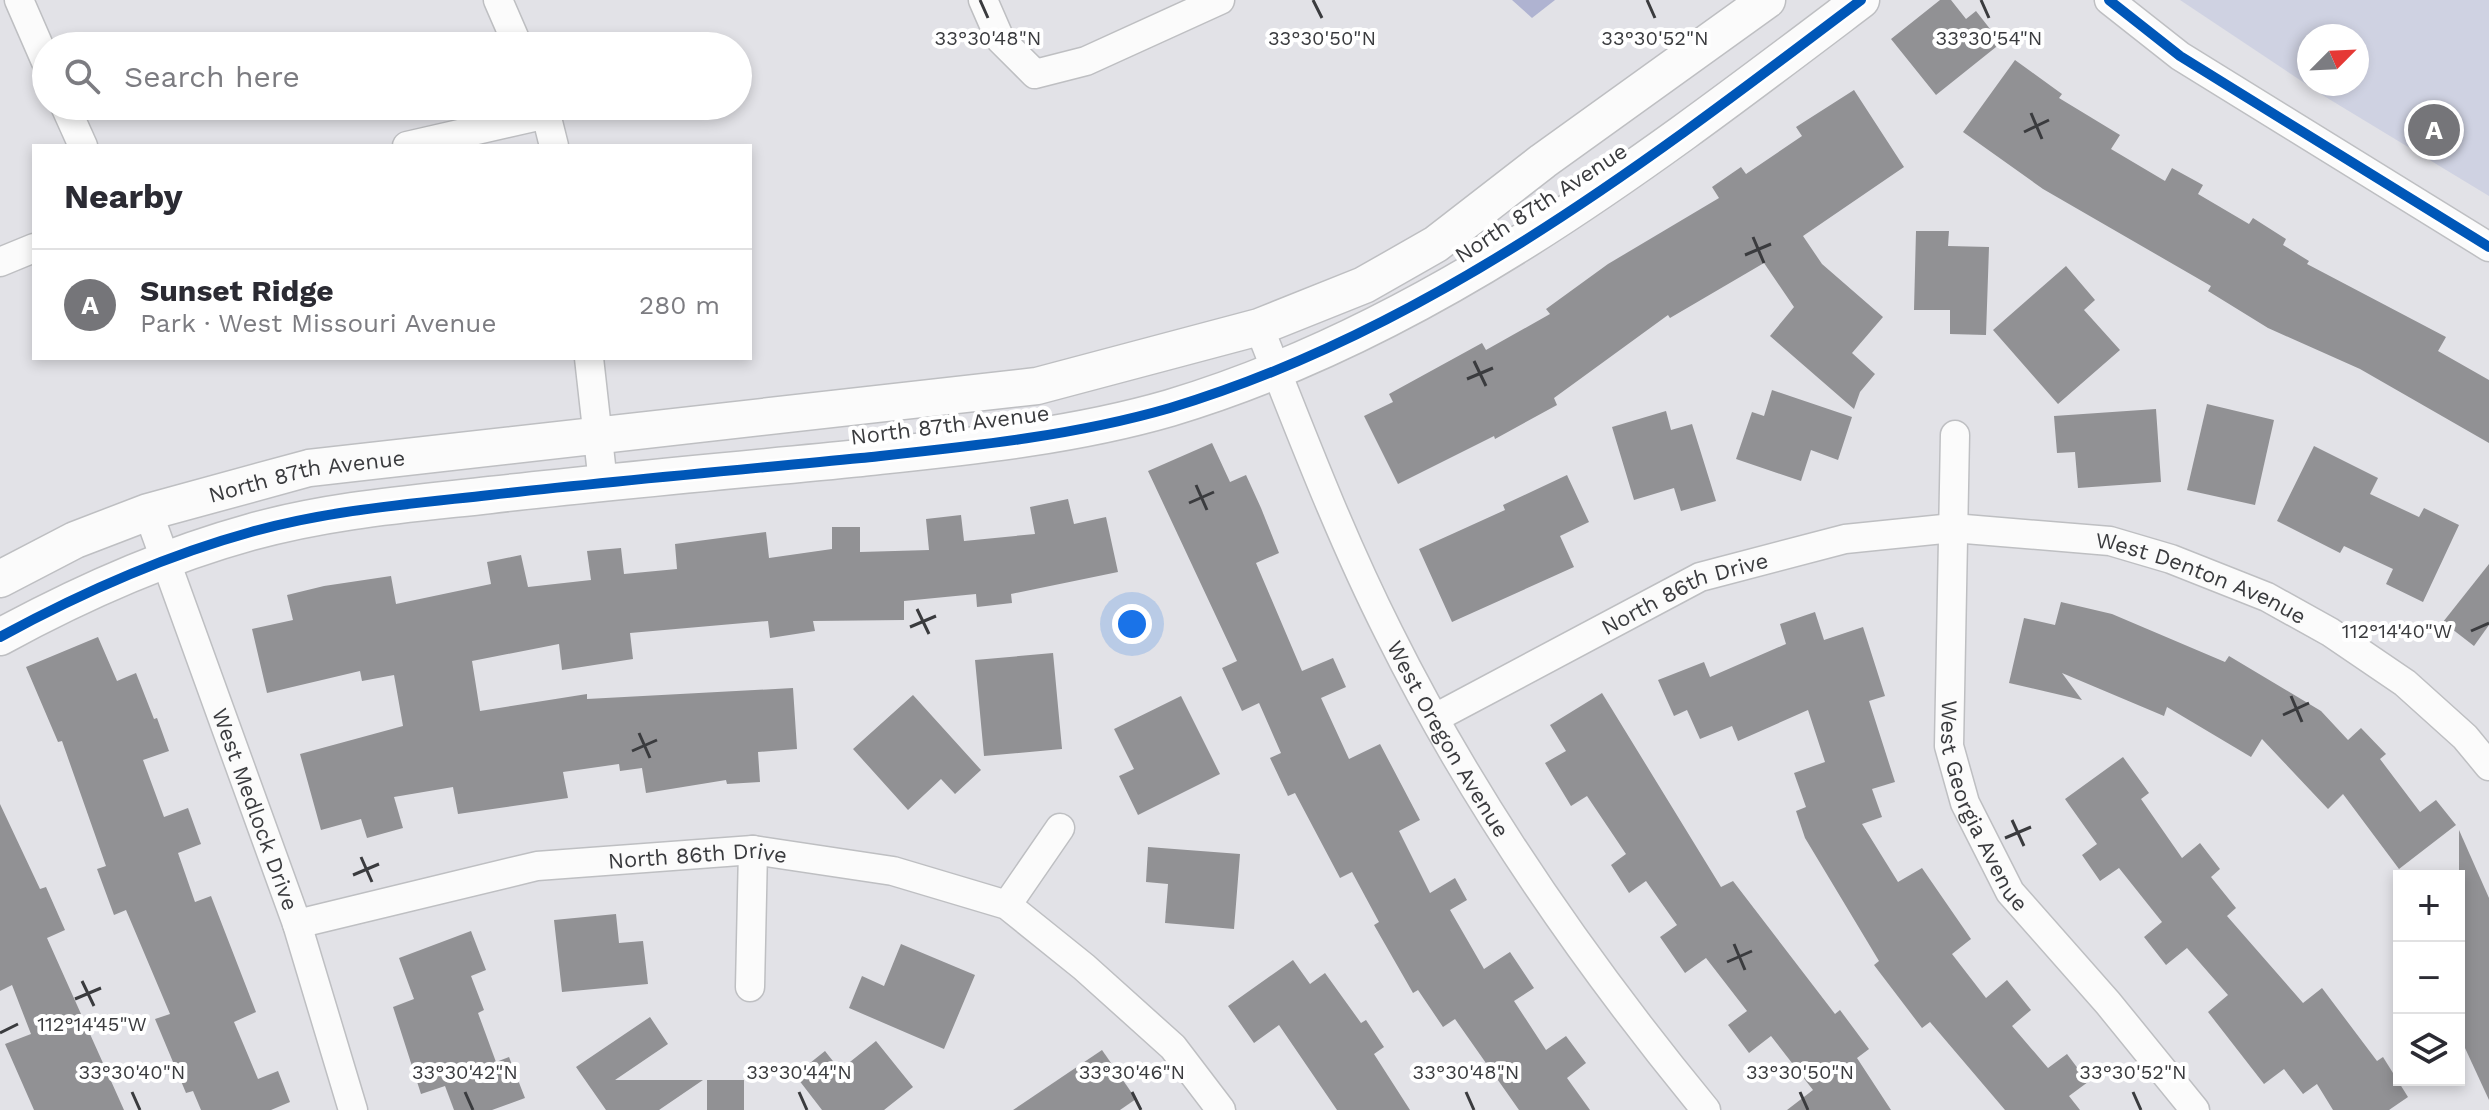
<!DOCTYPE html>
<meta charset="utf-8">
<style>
:root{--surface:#fff;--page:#f2f2f3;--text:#2b2b33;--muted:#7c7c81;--line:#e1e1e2;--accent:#757579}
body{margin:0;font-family:"Work Sans",sans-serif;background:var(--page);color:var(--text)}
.controls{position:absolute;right:24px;bottom:24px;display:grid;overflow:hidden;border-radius:0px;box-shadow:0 4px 12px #0003}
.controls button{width:72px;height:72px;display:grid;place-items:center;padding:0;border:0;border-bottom:2px solid var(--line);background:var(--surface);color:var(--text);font:40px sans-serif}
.compass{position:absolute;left:2297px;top:24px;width:72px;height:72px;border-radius:50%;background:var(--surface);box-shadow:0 4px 12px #0003;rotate:66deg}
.you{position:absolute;left:1132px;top:624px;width:28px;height:28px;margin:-20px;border:6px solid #fff;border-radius:50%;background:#1a73e8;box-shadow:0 0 0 12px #1a73e833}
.badge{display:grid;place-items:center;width:52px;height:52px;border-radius:50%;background:var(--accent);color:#fff;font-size:26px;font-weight:700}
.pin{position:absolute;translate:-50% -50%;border:4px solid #fff;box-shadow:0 2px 8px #0006}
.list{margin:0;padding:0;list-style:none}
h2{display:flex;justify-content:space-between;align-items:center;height:104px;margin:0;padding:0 32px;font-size:34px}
h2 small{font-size:26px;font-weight:400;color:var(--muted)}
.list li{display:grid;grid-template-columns:52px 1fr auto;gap:24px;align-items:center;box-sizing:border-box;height:112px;padding:0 32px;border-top:2px solid var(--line)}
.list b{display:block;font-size:30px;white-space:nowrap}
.list p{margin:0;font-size:26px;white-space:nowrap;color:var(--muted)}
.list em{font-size:26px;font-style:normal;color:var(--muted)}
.icon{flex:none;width:44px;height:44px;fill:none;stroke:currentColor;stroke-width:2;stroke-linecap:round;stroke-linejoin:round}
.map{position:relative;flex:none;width:2489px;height:1110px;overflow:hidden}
.search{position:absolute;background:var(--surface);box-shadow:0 4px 12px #0003;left:32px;top:32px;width:720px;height:88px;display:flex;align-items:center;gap:20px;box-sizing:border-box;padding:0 28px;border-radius:44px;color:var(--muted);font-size:30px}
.panel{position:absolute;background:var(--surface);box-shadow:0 4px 12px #0003;left:32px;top:144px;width:720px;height:216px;border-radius:0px}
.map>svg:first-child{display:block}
</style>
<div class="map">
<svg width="2489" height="1110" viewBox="0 0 2489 1110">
<rect width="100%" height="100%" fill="#e2e2e7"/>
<!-- green -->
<path fill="#cfd2e2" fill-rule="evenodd" d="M 2180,0 L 2489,0 L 2489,196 L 2324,96 ZM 2309,36 L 2357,36 L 2357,84 L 2309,84 Z"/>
<!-- water -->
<polygon fill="#afb3d1" points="1512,0 1555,0 1532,18"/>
<!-- building -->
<g fill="#919194">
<polygon points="1940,0 1951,0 1966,19 1976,11 2001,43 1936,95 1891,39"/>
<polygon points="2015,60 2062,94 2059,98 2120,135 2111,149 2165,181 2172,168 2203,185 2198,194 2249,224 2253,218 2286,239 2283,245 2309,261 2307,264 2446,337 2438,351 2489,380 2489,443 2360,369 2268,328 2208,291 2211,286 2043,189 1963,132"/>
<polygon points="1854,90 1904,167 1803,236 1822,264 1883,317 1852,353 1875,374 1860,392 1854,409 1770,336 1794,307 1764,263 1670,318 1668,315 1554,398 1557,405 1495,439 1494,436 1398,484 1364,416 1393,402 1389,394 1482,343 1486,350 1550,314 1546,309 1608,264 1719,198 1712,187 1741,167 1746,174 1802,136 1796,127"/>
<polygon points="1916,231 1949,231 1948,246 1989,247 1986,335 1950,334 1950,310 1914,310"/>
<polygon points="2066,266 2095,300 2084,310 2120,350 2058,404 1993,330"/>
<polygon points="1772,390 1852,417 1838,460 1811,450 1801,481 1736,459 1752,412 1764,416"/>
<polygon points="2207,404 2274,420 2255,505 2187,490"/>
<polygon points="2156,409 2161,482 2078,488 2075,452 2057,453 2054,416"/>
<polygon points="1666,411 1671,430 1692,424 1716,501 1681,511 1674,488 1634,500 1612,427"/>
<polygon points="1212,443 1230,482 1246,475 1261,508 1279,553 1256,563 1302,671 1333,658 1346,687 1321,698 1349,759 1380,744 1420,820 1399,831 1430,893 1455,878 1467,900 1450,910 1484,969 1510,952 1534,988 1514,1001 1546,1050 1566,1036 1586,1063 1567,1078 1590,1110 1519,1110 1455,1019 1443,1027 1418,990 1413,993 1374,925 1379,922 1352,872 1340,878 1295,793 1288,796 1270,758 1281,753 1259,703 1242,711 1222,668 1237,661 1148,471"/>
<polygon points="2314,446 2378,478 2370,494 2419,517 2424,508 2459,525 2423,602 2386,584 2393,569 2344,546 2340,553 2277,521"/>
<polygon points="1567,475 1589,522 1560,536 1574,567 1452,622 1419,549 1505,510 1503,505"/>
<polygon points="1068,499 1074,524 1106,517 1118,572 1011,594 1012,603 977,607 976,594 904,601 904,620 813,621 815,631 770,638 768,621 630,633 633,659 562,670 559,644 472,661 480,711 587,694 587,699 793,688 797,749 758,752 760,782 727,784 726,780 646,793 642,768 620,771 619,764 563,772 568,798 458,814 453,787 394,797 403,828 367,838 361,819 321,830 300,754 403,726 394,675 362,681 360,671 267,693 252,629 293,620 287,595 324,586 391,576 396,604 491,584 487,562 521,555 528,587 591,580 587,551 621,548 624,574 677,569 675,544 766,532 769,558 832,549 832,527 860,527 860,552 929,550 926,519 961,515 964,541 1035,534 1030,507"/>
<polygon points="2489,564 2489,625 2474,646 2443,622"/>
<polygon points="2061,602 2112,614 2225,662 2229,656 2321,711 2348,740 2361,728 2386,754 2380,759 2420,812 2436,800 2456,825 2399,869 2343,794 2328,809 2262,739 2251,757 2167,707 2164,716 2062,673 2082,700 2009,683 2024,618 2055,625"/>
<polygon points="1815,612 1824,640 1863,627 1885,696 1869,701 1895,782 1872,789 1882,817 1862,824 1898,882 1922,868 1971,939 1952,954 1986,998 2007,980 2031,1010 2012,1026 2048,1068 2067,1054 2088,1082 2069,1096 2080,1110 2005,1110 1930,1022 1922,1028 1874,965 1879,961 1805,838 1796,811 1806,807 1794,773 1825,762 1808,710 1738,741 1732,726 1700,739 1687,710 1674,716 1658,680 1704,662 1710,677 1786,644 1780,624"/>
<polygon points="98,637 117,681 136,673 154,719 157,718 169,751 143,760 164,817 188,808 201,844 178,853 195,902 211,896 256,1012 234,1022 258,1079 278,1071 290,1102 271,1110 201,1110 193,1091 186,1093 155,1019 170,1014 126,910 114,915 97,869 106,866 62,741 58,742 26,667"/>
<polygon points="1053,653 1062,749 984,756 975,660"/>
<polygon points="1602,693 1721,887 1733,881 1835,1014 1840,1010 1869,1049 1857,1058 1891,1110 1787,1110 1813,1090 1771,1036 1749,1053 1728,1025 1747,1011 1706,958 1685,973 1660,937 1677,925 1646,881 1629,893 1611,865 1626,854 1587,796 1571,806 1545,763 1566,751 1550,725"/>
<polygon points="913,695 981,770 955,794 941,779 908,810 853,749"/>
<polygon points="1181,696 1220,774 1138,815 1119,776 1134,769 1114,729"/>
<polygon points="2123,757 2149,793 2141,799 2182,858 2200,843 2220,869 2211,877 2236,908 2227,916 2303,1003 2322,988 2377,1061 2383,1057 2408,1097 2389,1110 2333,1110 2317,1084 2303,1094 2284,1069 2264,1084 2208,1012 2228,995 2187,948 2166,965 2144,937 2162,922 2119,868 2100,881 2082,855 2097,844 2065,799"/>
<polygon points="0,804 40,889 46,887 65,930 47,938 124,1110 34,1110 5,1044 31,1034 12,985 0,991"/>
<polygon points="2459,830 2489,898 2489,1100 2459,1035"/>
<polygon points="1148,847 1240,854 1234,929 1165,923 1168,884 1146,882"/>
<polygon points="616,914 619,943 643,941 648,984 562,992 554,920"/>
<polygon points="471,931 486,970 471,976 484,1010 478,1013 496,1062 509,1057 525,1098 492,1110 454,1110 445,1086 421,1094 393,1007 414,999 399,958"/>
<polygon points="901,944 975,975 944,1049 849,1008 862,976 884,986"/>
<polygon points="1293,960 1310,984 1325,973 1361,1023 1366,1020 1384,1047 1374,1054 1410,1110 1337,1110 1279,1025 1254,1043 1228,1006"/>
<polygon points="650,1017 668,1044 615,1080 703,1080 659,1110 606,1110 576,1067"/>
<polygon points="876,1041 913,1087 884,1110 822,1110 795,1075 825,1051 840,1070"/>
<polygon points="1102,1050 1136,1099 1120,1110 1013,1110"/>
<rect x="707" y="1080" width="37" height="30"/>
</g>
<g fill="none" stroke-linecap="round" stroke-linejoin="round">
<!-- minor casing -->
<g stroke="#bebfc2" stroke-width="31">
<g id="minor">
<polyline points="19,0 46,62"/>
<polyline points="498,0 518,46"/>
<polyline points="983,0 1000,39 1035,74 1086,61 1220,0"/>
<polyline points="2109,0 2180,56 2489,247"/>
<polyline points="65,106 83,146"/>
<polyline points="544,106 554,146"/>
<polyline points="407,146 547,114"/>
<polyline points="0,262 34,248"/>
<path id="s1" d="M 1259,327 C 1300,430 1339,534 1389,633 C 1474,804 1585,963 1706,1110"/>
<polyline points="589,358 603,483"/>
<path id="s2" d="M 1955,435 L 1949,746 L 1965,803 L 2010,892 L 2108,1003 L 2195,1110"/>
<path id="s3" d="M 148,512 L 297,924 L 353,1110"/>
<path id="s4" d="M 1435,718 L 1700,577 L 1845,539 L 1953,528 L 2110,541 L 2171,559 L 2267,597 L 2330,632 L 2405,683 L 2465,737 L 2489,766"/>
<polyline points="1007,905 1060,828"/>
<path id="s5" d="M 297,924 L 537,866 L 753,850 L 893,871 L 1007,905 L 1084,967 L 1173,1047 L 1221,1110"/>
<polyline points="750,987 753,850"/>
</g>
</g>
<!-- tertiary casing -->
<g stroke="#bebfc2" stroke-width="39">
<g id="tertiary">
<path id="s6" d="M 0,579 L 75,540 L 148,512 L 309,468 L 1037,386 L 1259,327 L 1364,285 L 1436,244 L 1543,161 L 1767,0"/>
<path d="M 0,637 C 79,594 164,556 251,532 C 330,510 409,504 490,495 C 613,481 738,470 861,458 C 964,447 1070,437 1170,408 C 1430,330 1648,161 1861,0"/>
</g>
</g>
<!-- minor -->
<use href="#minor" stroke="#fbfbfb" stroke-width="28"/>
<!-- tertiary -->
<use href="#tertiary" stroke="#fbfbfb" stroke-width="36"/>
<!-- cycleway casing -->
<g stroke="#fff" stroke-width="15">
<g id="cycleway">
<polyline points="2109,0 2180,56 2489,247"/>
<path d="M 0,637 C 79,594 164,556 251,532 C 330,510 409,504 490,495 C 613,481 738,470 861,458 C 964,447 1070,437 1170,408 C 1430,330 1648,161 1861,0"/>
</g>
</g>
<!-- cycleway -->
<use href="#cycleway" stroke="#0057b8" stroke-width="10"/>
</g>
<!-- ticks -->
<path fill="none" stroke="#3a3b3e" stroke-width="3" d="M 980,0 L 988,18M 1313,0 L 1322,18M 1647,0 L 1655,18M 1981,0 L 1989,18M 2031,113 L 2042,139M 2024,132 L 2049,120M 1753,237 L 1764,263M 1745,255 L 1771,244M 1474,361 L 1486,386M 1467,379 L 1493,368M 1196,485 L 1207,510M 1189,503 L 1214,492M 917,609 L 929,634M 910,627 L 936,616M 2471,631 L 2489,623M 2291,696 L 2302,722M 2283,715 L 2309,703M 639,733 L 650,758M 632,751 L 657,740M 2012,820 L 2024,846M 2005,838 L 2031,827M 361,857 L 372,882M 353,875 L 379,864M 1734,944 L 1745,970M 1727,962 L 1752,951M 82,981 L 94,1006M 75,999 L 101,988M 0,1033 L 18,1024M 132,1092 L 140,1110M 465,1092 L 473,1110M 799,1092 L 807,1110M 1132,1092 L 1141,1110M 1466,1092 L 1474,1110M 1800,1092 L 1808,1110M 2133,1092 L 2141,1110"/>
<g text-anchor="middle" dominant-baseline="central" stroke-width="8" stroke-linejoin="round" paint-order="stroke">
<!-- street labels -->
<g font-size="22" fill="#3a3b3e" stroke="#fff">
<text transform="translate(1541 203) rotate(-33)">North 87th Avenue</text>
<text transform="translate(950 425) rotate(-7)">North 87th Avenue</text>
<text stroke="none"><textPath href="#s6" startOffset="326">North 87th Avenue</textPath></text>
<text stroke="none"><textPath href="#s4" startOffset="814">West Denton Avenue</textPath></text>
<text stroke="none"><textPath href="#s4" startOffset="280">North 86th Drive</textPath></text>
<text stroke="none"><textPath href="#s1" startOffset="454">West Oregon Avenue</textPath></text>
<text stroke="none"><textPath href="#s2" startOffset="378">West Georgia Avenue</textPath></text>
<text stroke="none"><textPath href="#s3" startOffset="316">West Medlock Drive</textPath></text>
<text stroke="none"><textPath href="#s5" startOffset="408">North 86th Drive</textPath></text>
</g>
</g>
<g font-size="20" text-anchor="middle" fill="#3a3b3e" stroke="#fff" stroke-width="8" stroke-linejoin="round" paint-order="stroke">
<text x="988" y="45">33°30'48"N</text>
<text x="1322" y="45">33°30'50"N</text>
<text x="1655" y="45">33°30'52"N</text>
<text x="1989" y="45">33°30'54"N</text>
<text x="2397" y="638">112°14'40"W</text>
<text x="92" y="1031">112°14'45"W</text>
<text x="132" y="1079">33°30'40"N</text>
<text x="465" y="1079">33°30'42"N</text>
<text x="799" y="1079">33°30'44"N</text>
<text x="1132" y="1079">33°30'46"N</text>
<text x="1466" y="1079">33°30'48"N</text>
<text x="1800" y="1079">33°30'50"N</text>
<text x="2133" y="1079">33°30'52"N</text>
</g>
</svg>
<div class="controls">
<button>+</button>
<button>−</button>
<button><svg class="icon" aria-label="layers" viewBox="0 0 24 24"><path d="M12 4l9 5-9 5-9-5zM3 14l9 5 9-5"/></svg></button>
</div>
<svg class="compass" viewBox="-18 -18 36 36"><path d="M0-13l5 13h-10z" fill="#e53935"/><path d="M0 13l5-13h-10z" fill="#7c7c81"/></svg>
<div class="you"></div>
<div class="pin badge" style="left:2434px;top:130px">A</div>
<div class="search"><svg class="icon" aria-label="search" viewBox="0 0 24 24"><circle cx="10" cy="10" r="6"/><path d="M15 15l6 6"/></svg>Search here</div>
<section class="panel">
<h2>Nearby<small></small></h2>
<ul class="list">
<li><span class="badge">A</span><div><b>Sunset Ridge</b><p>Park · West Missouri Avenue</p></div><em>280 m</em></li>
</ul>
</section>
</div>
